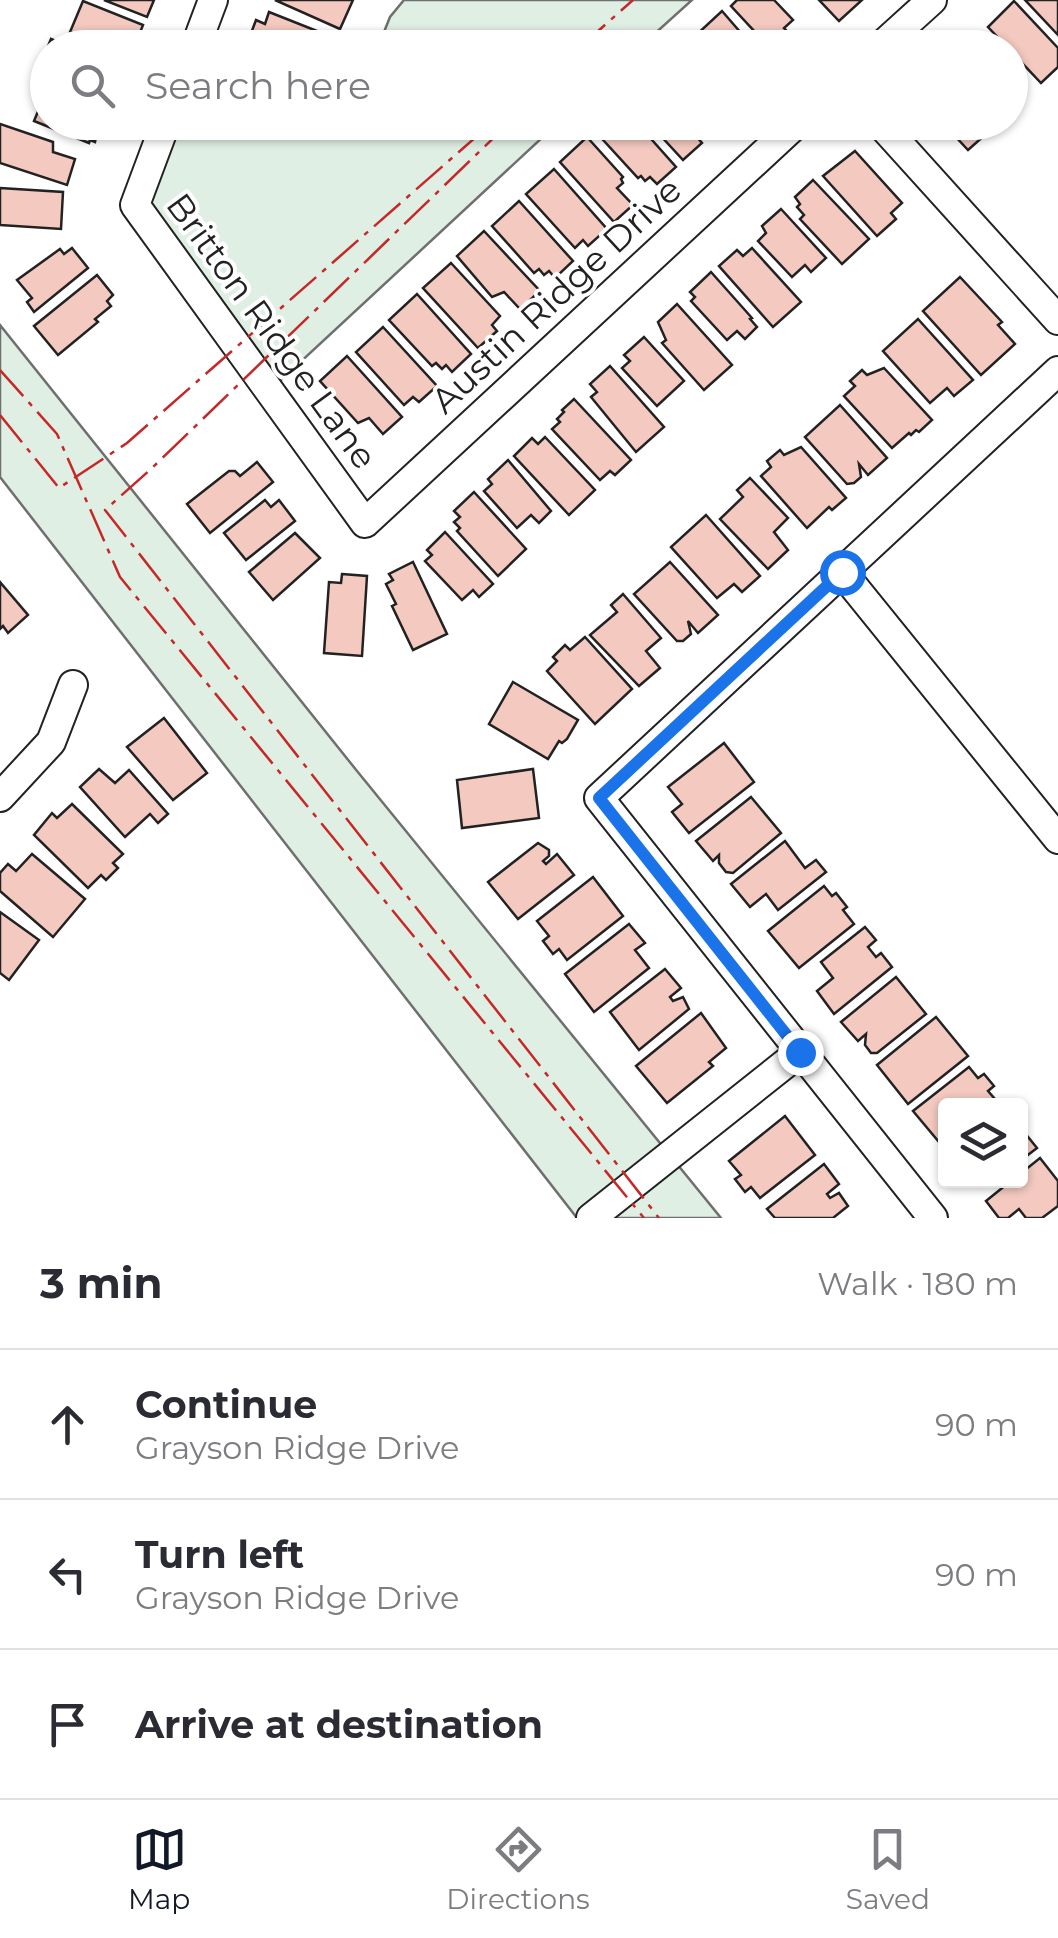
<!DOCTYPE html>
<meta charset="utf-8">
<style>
:root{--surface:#fff;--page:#f2f2f3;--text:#2b2b33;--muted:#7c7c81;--line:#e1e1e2;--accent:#111827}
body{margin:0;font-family:Montserrat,sans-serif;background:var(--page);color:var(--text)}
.controls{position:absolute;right:30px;bottom:30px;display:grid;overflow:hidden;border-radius:10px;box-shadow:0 2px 8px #0004}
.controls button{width:90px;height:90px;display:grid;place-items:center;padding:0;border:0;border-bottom:2px solid var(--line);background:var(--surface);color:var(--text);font:50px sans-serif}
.stop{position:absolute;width:30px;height:30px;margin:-22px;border:8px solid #1a73e8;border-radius:50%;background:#fff}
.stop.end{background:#1a73e8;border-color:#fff;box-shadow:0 2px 10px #0008}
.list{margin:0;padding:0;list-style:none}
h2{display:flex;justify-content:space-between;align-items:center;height:130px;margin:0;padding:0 40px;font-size:42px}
h2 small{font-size:32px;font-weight:400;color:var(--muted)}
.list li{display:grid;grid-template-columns:65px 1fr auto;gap:30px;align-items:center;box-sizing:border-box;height:150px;padding:0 40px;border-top:2px solid var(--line)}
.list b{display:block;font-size:38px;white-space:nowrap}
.list p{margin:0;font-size:32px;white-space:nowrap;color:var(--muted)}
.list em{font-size:32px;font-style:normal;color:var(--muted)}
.icon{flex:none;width:55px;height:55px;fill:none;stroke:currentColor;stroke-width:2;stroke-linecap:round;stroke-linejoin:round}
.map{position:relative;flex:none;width:1058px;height:1218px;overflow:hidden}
.search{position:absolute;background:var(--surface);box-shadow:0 2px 8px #0004;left:30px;right:30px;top:30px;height:110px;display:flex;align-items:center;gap:25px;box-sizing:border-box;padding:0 35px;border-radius:55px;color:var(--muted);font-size:38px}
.sheet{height:580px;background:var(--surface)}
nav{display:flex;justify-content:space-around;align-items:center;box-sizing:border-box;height:140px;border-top:2px solid var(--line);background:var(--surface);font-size:28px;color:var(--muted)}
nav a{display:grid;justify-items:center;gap:5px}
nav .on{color:var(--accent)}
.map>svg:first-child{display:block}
</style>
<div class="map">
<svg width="1058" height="1218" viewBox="0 0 1058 1218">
<rect width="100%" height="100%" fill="#fff"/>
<!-- green -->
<g fill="#e0efe3" stroke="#6f6f6f" stroke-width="2.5">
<polygon points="404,0 692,0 640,47 378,47 390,17"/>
<polygon points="334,122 558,123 280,381 147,214 148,202 181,123 301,123 324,131"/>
<polygon points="0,325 357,771 721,1218 577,1218 0,477"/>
</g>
<!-- building -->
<g fill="#f3c9c0" stroke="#222" stroke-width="2.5">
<polygon points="104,0 154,0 147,17"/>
<polygon points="275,0 353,0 340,29"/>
<polygon points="737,0 774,0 793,20 784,28 803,48 770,48 731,6"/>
<polygon points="819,0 862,0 839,21"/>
<polygon points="1025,0 1058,0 1058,35"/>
<polygon points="83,1 143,25 134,48 108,48 70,32"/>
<polygon points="1014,1 1058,48 1058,67 1041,83 988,27"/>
<polygon points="722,11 754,48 706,48 695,36"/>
<polygon points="269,12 317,31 315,36 329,41 326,48 256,48 247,44 256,20 265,24"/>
<polygon points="51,39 73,48 48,48 48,77 37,73"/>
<polygon points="48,87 48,122 99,122 95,142 90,140 89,143 34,121"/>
<polygon points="636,122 676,167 657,184 650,177 645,181 641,176 638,178 594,130 601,122"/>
<polygon points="648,122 699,122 704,128 696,136 702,143 683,160"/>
<polygon points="942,122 992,122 995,126 968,150"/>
<polygon points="0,124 53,142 53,152 75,159 67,185 0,163"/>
<polygon points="587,137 623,177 621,179 623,183 617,188 633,205 614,222 560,162"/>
<polygon points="855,151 902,203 891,213 896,219 877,236 823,176"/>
<polygon points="554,169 607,229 588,246 583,240 575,248 526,194"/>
<polygon points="813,180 869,239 842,264 800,219 804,215 797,207 800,204 795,197"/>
<polygon points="0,188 63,192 61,229 0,225"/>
<polygon points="519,201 573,261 555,278 549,271 544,275 539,269 534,273 492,226"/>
<polygon points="781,209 826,258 811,272 805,265 792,277 758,241 766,233 762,226"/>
<polygon points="484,231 540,291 520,309 504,292 492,297 457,256"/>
<polygon points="72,248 88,268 34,312 27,302 32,298 17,280 60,249 64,254"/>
<polygon points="752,248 801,302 773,327 719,266 737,250 743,256"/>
<polygon points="451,263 500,316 492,325 497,331 478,348 423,288"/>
<polygon points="711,272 752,318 750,319 757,327 745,339 737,331 727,340 691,301 695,297 690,292"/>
<polygon points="97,275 113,295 107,301 111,306 95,319 98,322 58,355 34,326"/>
<polygon points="960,277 1002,322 998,325 1015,344 981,375 923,311"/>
<polygon points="417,294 471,354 452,372 446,365 442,369 436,363 432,366 389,320"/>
<polygon points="677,304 732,365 704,390 662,343 666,340 658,322"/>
<polygon points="918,319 973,380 954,396 947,388 930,403 883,351"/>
<polygon points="383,327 437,386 419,402 413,397 404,405 356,352"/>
<polygon points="644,337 684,381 657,406 622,368 630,361 624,355"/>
<polygon points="347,356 402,417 383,434 369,418 358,423 320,381"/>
<polygon points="610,366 664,427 636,452 591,397 597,392 590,384"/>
<polygon points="884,368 932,420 919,432 916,430 911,435 909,433 892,448 844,396 855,386 850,381 862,370 867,375"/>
<polygon points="574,399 631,460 615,475 610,471 600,480 552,429 560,422 557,419 564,412 562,410"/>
<polygon points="840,405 887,458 868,475 859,464 861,477 854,483 847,484 805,437"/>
<polygon points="545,437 595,490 569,515 514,456 532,438 538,444"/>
<polygon points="801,447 846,498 832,510 829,507 807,528 761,476 771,467 767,461 780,450 784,455"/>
<polygon points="508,460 551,511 539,523 531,515 517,528 484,491 492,484 488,479"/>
<polygon points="257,462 273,482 210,533 187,504 229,471 235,471 240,476"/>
<polygon points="750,478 788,518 774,532 788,550 768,569 720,519 743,497 737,490"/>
<polygon points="474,492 526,549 498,576 457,531 460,528 454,522 460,517 454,511"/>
<polygon points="265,500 271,507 279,500 295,521 246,560 224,533"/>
<polygon points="706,515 760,576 742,592 734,584 717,598 671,547"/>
<polygon points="445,532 493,584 479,597 473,590 462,600 425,561 432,555 427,550"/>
<polygon points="295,533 320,558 273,600 249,572"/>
<polygon points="413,562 447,634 413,650 392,606 396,604 386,584 393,580 389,574"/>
<polygon points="670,562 718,615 698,633 688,621 691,634 683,641 677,641 634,594"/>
<polygon points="342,574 367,576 362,656 324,653 329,582 341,583"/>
<polygon points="0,582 28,615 8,633 3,626 0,629"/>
<polygon points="623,594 661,638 646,651 660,668 639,686 590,635 617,612 611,605"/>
<polygon points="585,637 632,689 595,724 547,671 557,661 553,657 565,645 570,650"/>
<polygon points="513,682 578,720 567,739 562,743 559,741 548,759 489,724"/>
<polygon points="164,718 207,773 173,800 127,747"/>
<polygon points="724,743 754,782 689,833 672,812 682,804 668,787"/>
<polygon points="99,769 115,783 129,770 168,814 158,823 150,814 125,837 80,787"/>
<polygon points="533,769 539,818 462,828 457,780"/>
<polygon points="751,797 781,833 733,873 726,872 719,863 719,855 713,861 696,841"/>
<polygon points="72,804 123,854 113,863 118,868 106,880 101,875 88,888 34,835 52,813 57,818"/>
<polygon points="785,841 805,868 816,860 826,872 778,910 766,894 750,907 731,884"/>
<polygon points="538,843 549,850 549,856 543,861 546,864 557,854 574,875 518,919 488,882"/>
<polygon points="32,854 85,899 53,937 0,891 0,873 8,864 16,871"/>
<polygon points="593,877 623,916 567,960 559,949 553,954 543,941 549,936 537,921"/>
<polygon points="824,886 832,896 836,893 847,907 843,910 854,924 799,968 768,931"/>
<polygon points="0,912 39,940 9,980 0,973"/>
<polygon points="629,924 645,943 635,950 649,968 594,1012 565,974"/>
<polygon points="865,927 876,940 868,947 876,957 881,953 892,967 834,1014 817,991 833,978 821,962"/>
<polygon points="665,969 681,988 670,997 673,1001 683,997 689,1009 639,1050 610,1012"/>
<polygon points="896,977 926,1014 877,1053 871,1053 865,1045 866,1034 858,1041 841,1022"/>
<polygon points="701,1013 726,1048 709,1062 713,1066 667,1103 636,1066"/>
<polygon points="936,1017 968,1056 908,1104 877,1065"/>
<polygon points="969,1067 978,1078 984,1074 994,1086 988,1091 994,1098 985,1106 946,1106 944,1148 913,1111"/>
<polygon points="785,1116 815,1155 760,1198 751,1187 745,1192 735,1179 741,1175 729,1161"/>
<polygon points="1020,1127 1037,1148 1020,1161"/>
<polygon points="1040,1158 1058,1181 1058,1206 1042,1218 1026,1218 1019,1209 1008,1218 999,1218 986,1201 1012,1180 1020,1180 1020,1174"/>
<polygon points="824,1164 839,1184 827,1194 830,1198 839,1193 848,1206 833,1218 775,1218 767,1209"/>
</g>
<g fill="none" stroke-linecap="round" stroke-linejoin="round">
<!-- minor casing -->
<g stroke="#222" stroke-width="32">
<g id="minor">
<polyline points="195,48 213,0"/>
<polyline points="879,48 932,0"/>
<polyline points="166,122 135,205 365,523 798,122"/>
<polyline points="879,122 1058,320"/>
<polyline points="842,572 1058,839"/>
<polyline points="0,797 51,742 73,685"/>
<polyline points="591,1218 800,1052"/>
<polyline points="933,1218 599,798 1058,371"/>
</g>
</g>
<!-- minor -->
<use href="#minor" stroke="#fff" stroke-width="28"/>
<!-- power -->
<g stroke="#c62828" stroke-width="2.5" stroke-dasharray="35 8 5 8" stroke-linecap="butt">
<polyline points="579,48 633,0"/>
<polyline points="587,48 602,34"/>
<polyline points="510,122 151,469 105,510 659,1218"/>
<polyline points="0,370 57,434 120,577 644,1218"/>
<polyline points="0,415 59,488 127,443 493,122"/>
</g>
</g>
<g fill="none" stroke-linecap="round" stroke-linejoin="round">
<!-- route -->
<polyline stroke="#1a73e8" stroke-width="12" points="800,1052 599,798 842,572"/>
</g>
<g text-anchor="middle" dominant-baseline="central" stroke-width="8" stroke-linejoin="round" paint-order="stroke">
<!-- street labels -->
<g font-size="35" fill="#222" stroke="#fff">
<text transform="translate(556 295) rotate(-43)">Austin Ridge Drive</text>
<text transform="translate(272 331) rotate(54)">Britton Ridge Lane</text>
</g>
</g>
</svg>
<div class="controls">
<button><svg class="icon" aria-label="layers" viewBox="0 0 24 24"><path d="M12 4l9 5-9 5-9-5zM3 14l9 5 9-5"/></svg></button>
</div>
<div class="stop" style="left:842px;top:572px"></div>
<div class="stop end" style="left:800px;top:1052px"></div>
<div class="search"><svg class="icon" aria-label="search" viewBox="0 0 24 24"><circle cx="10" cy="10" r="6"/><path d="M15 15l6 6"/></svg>Search here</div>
</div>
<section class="sheet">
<h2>3 min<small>Walk · 180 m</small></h2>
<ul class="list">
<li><svg class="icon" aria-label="ahead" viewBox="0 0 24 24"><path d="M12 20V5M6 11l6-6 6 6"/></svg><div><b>Continue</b><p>Grayson Ridge Drive</p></div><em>90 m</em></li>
<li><svg class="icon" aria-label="left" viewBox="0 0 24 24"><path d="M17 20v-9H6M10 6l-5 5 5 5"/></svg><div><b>Turn left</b><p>Grayson Ridge Drive</p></div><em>90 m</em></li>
<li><svg class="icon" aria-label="arrive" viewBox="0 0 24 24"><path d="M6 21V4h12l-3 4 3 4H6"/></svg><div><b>Arrive at destination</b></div></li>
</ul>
</section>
<nav>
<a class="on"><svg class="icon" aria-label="map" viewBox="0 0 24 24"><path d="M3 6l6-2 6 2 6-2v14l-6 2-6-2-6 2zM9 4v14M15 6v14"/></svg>Map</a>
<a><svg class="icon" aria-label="directions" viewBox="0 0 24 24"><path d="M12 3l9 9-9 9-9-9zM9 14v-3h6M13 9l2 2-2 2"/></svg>Directions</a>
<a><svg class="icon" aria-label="saved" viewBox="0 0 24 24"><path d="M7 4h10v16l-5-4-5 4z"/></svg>Saved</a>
</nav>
